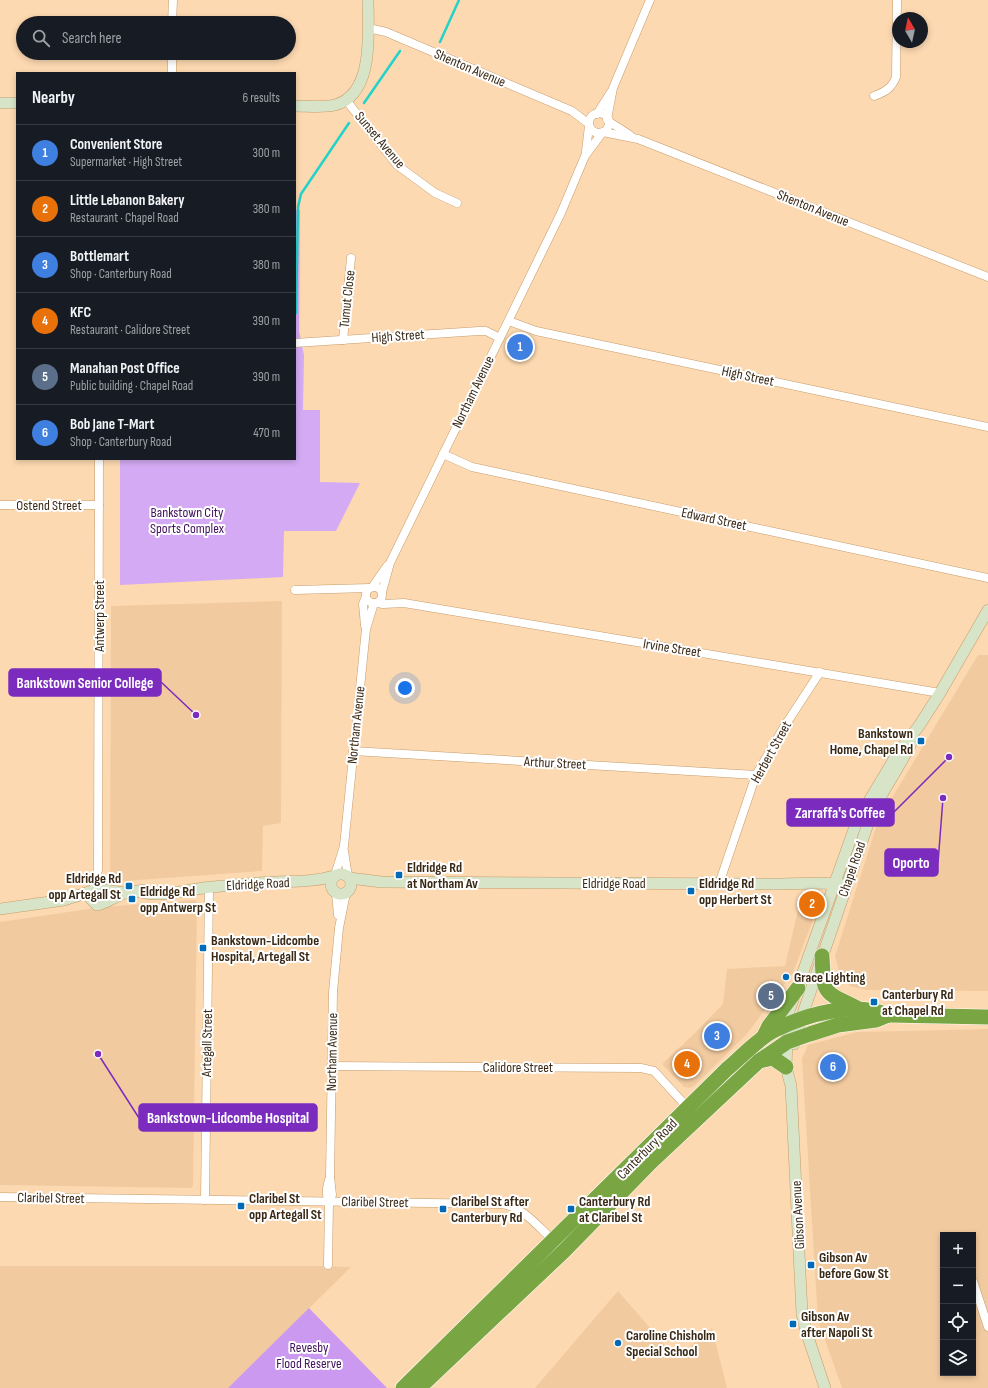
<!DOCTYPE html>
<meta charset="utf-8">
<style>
:root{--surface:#171b24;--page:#20242c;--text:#f1f3f6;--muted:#9ea1a6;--line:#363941;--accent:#db2777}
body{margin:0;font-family:"Sofia Sans Condensed",sans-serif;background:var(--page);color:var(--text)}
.controls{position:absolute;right:12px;bottom:12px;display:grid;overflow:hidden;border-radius:0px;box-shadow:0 2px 6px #0003}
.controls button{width:36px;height:36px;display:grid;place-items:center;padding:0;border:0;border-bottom:1px solid var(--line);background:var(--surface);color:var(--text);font:20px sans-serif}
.compass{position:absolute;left:892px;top:12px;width:36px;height:36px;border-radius:50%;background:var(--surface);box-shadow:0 2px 6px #0003;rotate:351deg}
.you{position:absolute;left:405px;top:688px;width:14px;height:14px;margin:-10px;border:3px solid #fff;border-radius:50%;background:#1a73e8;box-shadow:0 0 0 6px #1a73e833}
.badge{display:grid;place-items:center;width:26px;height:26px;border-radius:50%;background:var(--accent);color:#fff;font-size:13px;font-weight:700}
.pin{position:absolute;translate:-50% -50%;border:2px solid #fff;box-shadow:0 1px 4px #0006}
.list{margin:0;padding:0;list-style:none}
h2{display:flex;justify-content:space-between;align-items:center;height:52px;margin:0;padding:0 16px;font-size:17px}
h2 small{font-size:13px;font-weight:400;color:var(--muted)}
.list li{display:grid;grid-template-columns:26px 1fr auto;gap:12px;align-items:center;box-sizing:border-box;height:56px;padding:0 16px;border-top:1px solid var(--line)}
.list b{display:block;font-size:15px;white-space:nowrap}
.list p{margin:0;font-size:13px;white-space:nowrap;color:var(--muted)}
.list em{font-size:13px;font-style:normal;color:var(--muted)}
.icon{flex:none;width:22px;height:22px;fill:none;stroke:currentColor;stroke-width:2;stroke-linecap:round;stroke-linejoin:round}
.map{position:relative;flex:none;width:988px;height:1388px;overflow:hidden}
.search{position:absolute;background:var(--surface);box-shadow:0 2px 6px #0003;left:16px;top:16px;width:280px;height:44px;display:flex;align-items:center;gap:10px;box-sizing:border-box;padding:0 14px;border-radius:22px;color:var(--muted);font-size:15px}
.panel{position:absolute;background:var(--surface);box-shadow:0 2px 6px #0003;left:16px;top:72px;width:280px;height:388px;border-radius:0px}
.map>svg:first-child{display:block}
</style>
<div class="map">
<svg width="988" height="1388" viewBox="0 0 988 1388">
<rect width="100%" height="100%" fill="#fdd9b1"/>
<!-- built -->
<g fill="#f2ca9f" fill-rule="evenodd">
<polygon points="282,601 281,823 263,826 262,871 110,882 111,606"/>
<polygon points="978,655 988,655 988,991 867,990 850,986 840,975 835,956 878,821"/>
<polygon points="801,897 817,897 820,901 793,973 746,1035 694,1086 690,1088 684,1087 663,1065 663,1063 694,1034 723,1004 727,969 785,966"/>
<polygon points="195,900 197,902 193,1186 191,1188 0,1185 0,922 102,907"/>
<path d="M 988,1029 L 988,1388 L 842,1388 L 818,1320 L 802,1059 L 808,1045 L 857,1032 ZM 943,1235 L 973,1235 L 973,1373 L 943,1373 Z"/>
<polygon points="0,1266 317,1266 351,1267 228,1388 0,1388"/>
<polygon points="618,1291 676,1358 712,1328 727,1388 535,1388"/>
</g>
<!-- green -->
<polygon fill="#d3aaf3" points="295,210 300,210 299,331 304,355 303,410 320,410 320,482 360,483 336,531 284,531 283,577 120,585 120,459 295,459"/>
<!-- forest -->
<polygon fill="#cb9af0" points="309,1308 387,1388 228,1388"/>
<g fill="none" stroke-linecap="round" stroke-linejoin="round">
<!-- stream -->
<g stroke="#22d3ca" stroke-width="2.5">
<polyline points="440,42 459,0"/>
<polyline points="364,103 400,51"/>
<polyline points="296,313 298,207 301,194 349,123"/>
</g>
<!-- street casing -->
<g stroke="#c79c6b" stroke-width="9">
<g id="street">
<polyline points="172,23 173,0"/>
<polyline points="368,28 386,32 572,111 589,124"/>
<polyline points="172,73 172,53"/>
<path d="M 874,96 C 885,92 892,88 896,77 L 897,0"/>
<polyline points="346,100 397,165 435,193 457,203"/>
<circle cx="599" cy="123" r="10"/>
<polyline points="597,114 611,92"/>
<polyline points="607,119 613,88 650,0"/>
<polyline points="608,121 630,135"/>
<polyline points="603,132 638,139 988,277"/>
<polyline points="586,151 589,126"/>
<polyline points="509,321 536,331 988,427"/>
<polyline points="343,340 351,258"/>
<polyline points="295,343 479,331 486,331 500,338"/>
<polyline points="443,454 472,467 988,578"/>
<polyline points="0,505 99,505"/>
<polyline points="373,586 387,566"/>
<circle cx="374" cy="595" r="8"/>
<polyline points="295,590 370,588"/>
<polyline points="382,592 390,563 561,213 585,156 602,133"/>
<polyline points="377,603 383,604 404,603 940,693"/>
<polyline points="365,626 363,604 366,596"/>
<polyline points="353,751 756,775"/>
<polyline points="344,851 348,877"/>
<polyline points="335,875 344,846 366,629 374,603"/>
<polyline points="719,884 756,775 784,727 820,672"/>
<polyline points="93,890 98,870 99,459"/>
<polyline points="336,893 338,915"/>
<polyline points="331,1066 641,1068 654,1071 688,1108"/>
<path d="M 0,1197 L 501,1204 C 523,1206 539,1228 555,1242"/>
<polyline points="205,1200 209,887"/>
<path d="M 329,1202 C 325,1192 327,1186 330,1177"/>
<polyline points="328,1265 329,1202 332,1195 330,1177 333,992 339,928 346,893"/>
<polyline points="973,1281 988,1327"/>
</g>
</g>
<!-- secondary casing -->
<g stroke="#c79c6b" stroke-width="12">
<g id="secondary">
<polyline points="0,103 17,103"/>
<path d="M 295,106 C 308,106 323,108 335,105 C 375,94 368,31 368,0"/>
<circle cx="341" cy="884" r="10"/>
<polyline points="349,878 382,882 780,884 822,883 846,885"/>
<polyline points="104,890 125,893 145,890"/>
<path d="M 140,892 C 165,898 187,889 212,887 C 233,885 255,883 276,882 C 296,881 314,882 334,876"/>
<path d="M 105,902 L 107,896 L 105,891 L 100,888 C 93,888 89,893 91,899 L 97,905 C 104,904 115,897 123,894"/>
<polyline points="0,909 64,900 92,891"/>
<path d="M 794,1044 L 801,1019 L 870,818 C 882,790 901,766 913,739"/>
<polyline points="825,1388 806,1331 802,1314 791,1086 786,1067 788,1014 857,821 899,751 919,726 940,693 988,610"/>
</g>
</g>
<!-- highway casing -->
<g stroke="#fff" stroke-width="16">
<g id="highway">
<path d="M 822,956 C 824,996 823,991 857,1008"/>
<polyline points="764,1036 769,1026 798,988"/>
<polyline points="759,1061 773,1058 786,1067"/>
<path d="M 403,1388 L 727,1069 C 740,1058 760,1037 775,1030 C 807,1014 854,1001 888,1015 L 988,1017"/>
<polyline points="419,1388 564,1251 651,1162 759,1061 787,1042 810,1034 838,1025 876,1020 888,1015"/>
</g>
</g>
<!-- street -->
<use href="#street" stroke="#fff" stroke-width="8"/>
<!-- secondary -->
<use href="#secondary" stroke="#d7e4c7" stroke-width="11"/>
<!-- highway -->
<use href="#highway" stroke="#79a543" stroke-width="15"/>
</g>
<!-- markers -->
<g fill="#016ab6" stroke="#fff" stroke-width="1.5">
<rect x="917" y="737" width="8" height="8" rx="2"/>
<rect x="395" y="871" width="8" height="8" rx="2"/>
<rect x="125" y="882" width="8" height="8" rx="2"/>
<rect x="687" y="887" width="8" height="8" rx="2"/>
<rect x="128" y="895" width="8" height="8" rx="2"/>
<rect x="199" y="944" width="8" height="8" rx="2"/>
<circle cx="786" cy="977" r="4"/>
<rect x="870" y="998" width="8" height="8" rx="2"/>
<rect x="237" y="1202" width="8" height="8" rx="2"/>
<rect x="439" y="1205" width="8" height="8" rx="2"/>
<rect x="567" y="1205" width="8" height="8" rx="2"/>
<rect x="807" y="1261" width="8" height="8" rx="2"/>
<rect x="789" y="1320" width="8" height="8" rx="2"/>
<circle cx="618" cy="1343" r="4"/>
</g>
<g text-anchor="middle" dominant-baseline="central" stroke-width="4" stroke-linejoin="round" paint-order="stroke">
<!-- street labels -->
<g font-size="14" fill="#3a2915" stroke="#fff">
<text transform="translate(470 68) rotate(23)">Shenton Avenue</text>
<text transform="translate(380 140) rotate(50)">Sunset Avenue</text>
<text transform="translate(813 208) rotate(22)">Shenton Avenue</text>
<text transform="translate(347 299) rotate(-84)">Tumut Close</text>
<text transform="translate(398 336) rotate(-4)">High Street</text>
<text transform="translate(748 376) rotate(12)">High Street</text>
<text transform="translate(473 392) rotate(-64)">Northam Avenue</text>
<text x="49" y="505">Ostend Street</text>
<text transform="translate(714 519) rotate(12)">Edward Street</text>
<text transform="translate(99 616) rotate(-90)">Antwerp Street</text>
<text transform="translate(672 648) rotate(9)">Irvine Street</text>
<text transform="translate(356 725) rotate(-84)">Northam Avenue</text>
<text transform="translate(771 752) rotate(-61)">Herbert Street</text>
<text transform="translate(555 763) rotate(3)">Arthur Street</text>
<text transform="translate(852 869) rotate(-71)">Chapel Road</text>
<text x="614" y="883">Eldridge Road</text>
<text transform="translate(258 884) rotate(-3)">Eldridge Road</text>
<text transform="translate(207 1043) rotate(-89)">Artegall Street</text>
<text transform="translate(332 1052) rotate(-89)">Northam Avenue</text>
<text x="518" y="1067">Calidore Street</text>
<text transform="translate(647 1149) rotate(-45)">Canterbury Road</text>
<text transform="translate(51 1198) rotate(1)">Claribel Street</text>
<text transform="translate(375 1202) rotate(1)">Claribel Street</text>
<text transform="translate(798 1215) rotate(-93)">Gibson Avenue</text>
</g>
<!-- park labels -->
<g font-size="14" fill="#42125e" stroke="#fff">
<text x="187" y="512">Bankstown City<tspan x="187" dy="16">Sports Complex</tspan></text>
<text x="309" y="1347">Revesby<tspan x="309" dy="16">Flood Reserve</tspan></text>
</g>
<!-- poi labels -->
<g font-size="14" font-weight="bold" fill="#3a2915" stroke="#fff" text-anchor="start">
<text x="913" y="733" text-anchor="end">Bankstown<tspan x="913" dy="16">Home, Chapel Rd</tspan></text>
<text x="407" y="867">Eldridge Rd<tspan x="407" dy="16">at Northam Av</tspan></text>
<text x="121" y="878" text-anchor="end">Eldridge Rd<tspan x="121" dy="16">opp Artegall St</tspan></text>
<text x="699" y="883">Eldridge Rd<tspan x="699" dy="16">opp Herbert St</tspan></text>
<text x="140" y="891">Eldridge Rd<tspan x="140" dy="16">opp Antwerp St</tspan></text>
<text x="211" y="940">Bankstown-Lidcombe<tspan x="211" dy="16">Hospital, Artegall St</tspan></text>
<text x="794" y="977">Grace Lighting</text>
<text x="882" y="994">Canterbury Rd<tspan x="882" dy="16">at Chapel Rd</tspan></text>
<text x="249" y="1198">Claribel St<tspan x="249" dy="16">opp Artegall St</tspan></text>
<text x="451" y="1201">Claribel St after<tspan x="451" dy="16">Canterbury Rd</tspan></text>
<text x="579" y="1201">Canterbury Rd<tspan x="579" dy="16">at Claribel St</tspan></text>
<text x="819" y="1257">Gibson Av<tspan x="819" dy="16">before Gow St</tspan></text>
<text x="801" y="1316">Gibson Av<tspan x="801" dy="16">after Napoli St</tspan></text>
<text x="626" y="1335">Caroline Chisholm<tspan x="626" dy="16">Special School</tspan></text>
</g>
</g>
<!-- callouts -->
<path fill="none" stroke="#7b2cbf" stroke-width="1.5" d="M196 715L161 682M949 757L894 812M943 798L938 863M98 1054L139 1118"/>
<g fill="#7b2cbf" stroke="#fff" stroke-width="1.5">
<circle cx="196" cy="715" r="4"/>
<circle cx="949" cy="757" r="4"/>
<circle cx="943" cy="798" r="4"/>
<circle cx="98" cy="1054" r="4"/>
</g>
<g fill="#7b2cbf" stroke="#7b2cbf" stroke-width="1.5">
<rect x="9" y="669" width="152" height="27" rx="4"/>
<rect x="787" y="799" width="107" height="27" rx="4"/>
<rect x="885" y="849" width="53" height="27" rx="4"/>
<rect x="139" y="1104" width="178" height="27" rx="4"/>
</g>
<g font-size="15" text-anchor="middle" font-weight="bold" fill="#fff">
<text x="85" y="688">Bankstown Senior College</text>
<text x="840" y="818">Zarraffa's Coffee</text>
<text x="911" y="868">Oporto</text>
<text x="228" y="1123">Bankstown-Lidcombe Hospital</text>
</g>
</svg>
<div class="controls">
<button>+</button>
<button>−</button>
<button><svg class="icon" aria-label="locate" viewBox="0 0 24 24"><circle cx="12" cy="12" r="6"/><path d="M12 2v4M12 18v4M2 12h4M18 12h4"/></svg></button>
<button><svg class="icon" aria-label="layers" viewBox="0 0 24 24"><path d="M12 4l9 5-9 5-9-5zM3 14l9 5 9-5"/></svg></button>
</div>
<svg class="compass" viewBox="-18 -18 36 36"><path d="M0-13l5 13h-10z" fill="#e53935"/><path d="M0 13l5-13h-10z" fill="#9ea1a6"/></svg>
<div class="you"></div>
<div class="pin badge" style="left:520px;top:347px;background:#3f7fe0">1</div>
<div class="pin badge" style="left:812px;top:904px;background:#e8710a">2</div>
<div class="pin badge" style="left:717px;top:1036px;background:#3f7fe0">3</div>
<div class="pin badge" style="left:687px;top:1064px;background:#e8710a">4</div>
<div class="pin badge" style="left:771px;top:996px;background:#5c6f8a">5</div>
<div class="pin badge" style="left:833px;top:1067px;background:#3f7fe0">6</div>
<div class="search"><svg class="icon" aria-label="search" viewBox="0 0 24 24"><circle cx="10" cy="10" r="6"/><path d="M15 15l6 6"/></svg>Search here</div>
<section class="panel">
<h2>Nearby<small>6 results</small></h2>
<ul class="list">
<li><span class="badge" style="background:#3f7fe0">1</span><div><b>Convenient Store</b><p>Supermarket · High Street</p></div><em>300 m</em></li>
<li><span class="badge" style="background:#e8710a">2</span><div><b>Little Lebanon Bakery</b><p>Restaurant · Chapel Road</p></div><em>380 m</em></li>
<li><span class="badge" style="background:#3f7fe0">3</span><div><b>Bottlemart</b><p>Shop · Canterbury Road</p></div><em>380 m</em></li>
<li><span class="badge" style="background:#e8710a">4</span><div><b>KFC</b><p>Restaurant · Calidore Street</p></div><em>390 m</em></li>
<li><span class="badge" style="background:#5c6f8a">5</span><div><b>Manahan Post Office</b><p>Public building · Chapel Road</p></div><em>390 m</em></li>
<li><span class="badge" style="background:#3f7fe0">6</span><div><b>Bob Jane T-Mart</b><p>Shop · Canterbury Road</p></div><em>470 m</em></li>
</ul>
</section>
</div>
